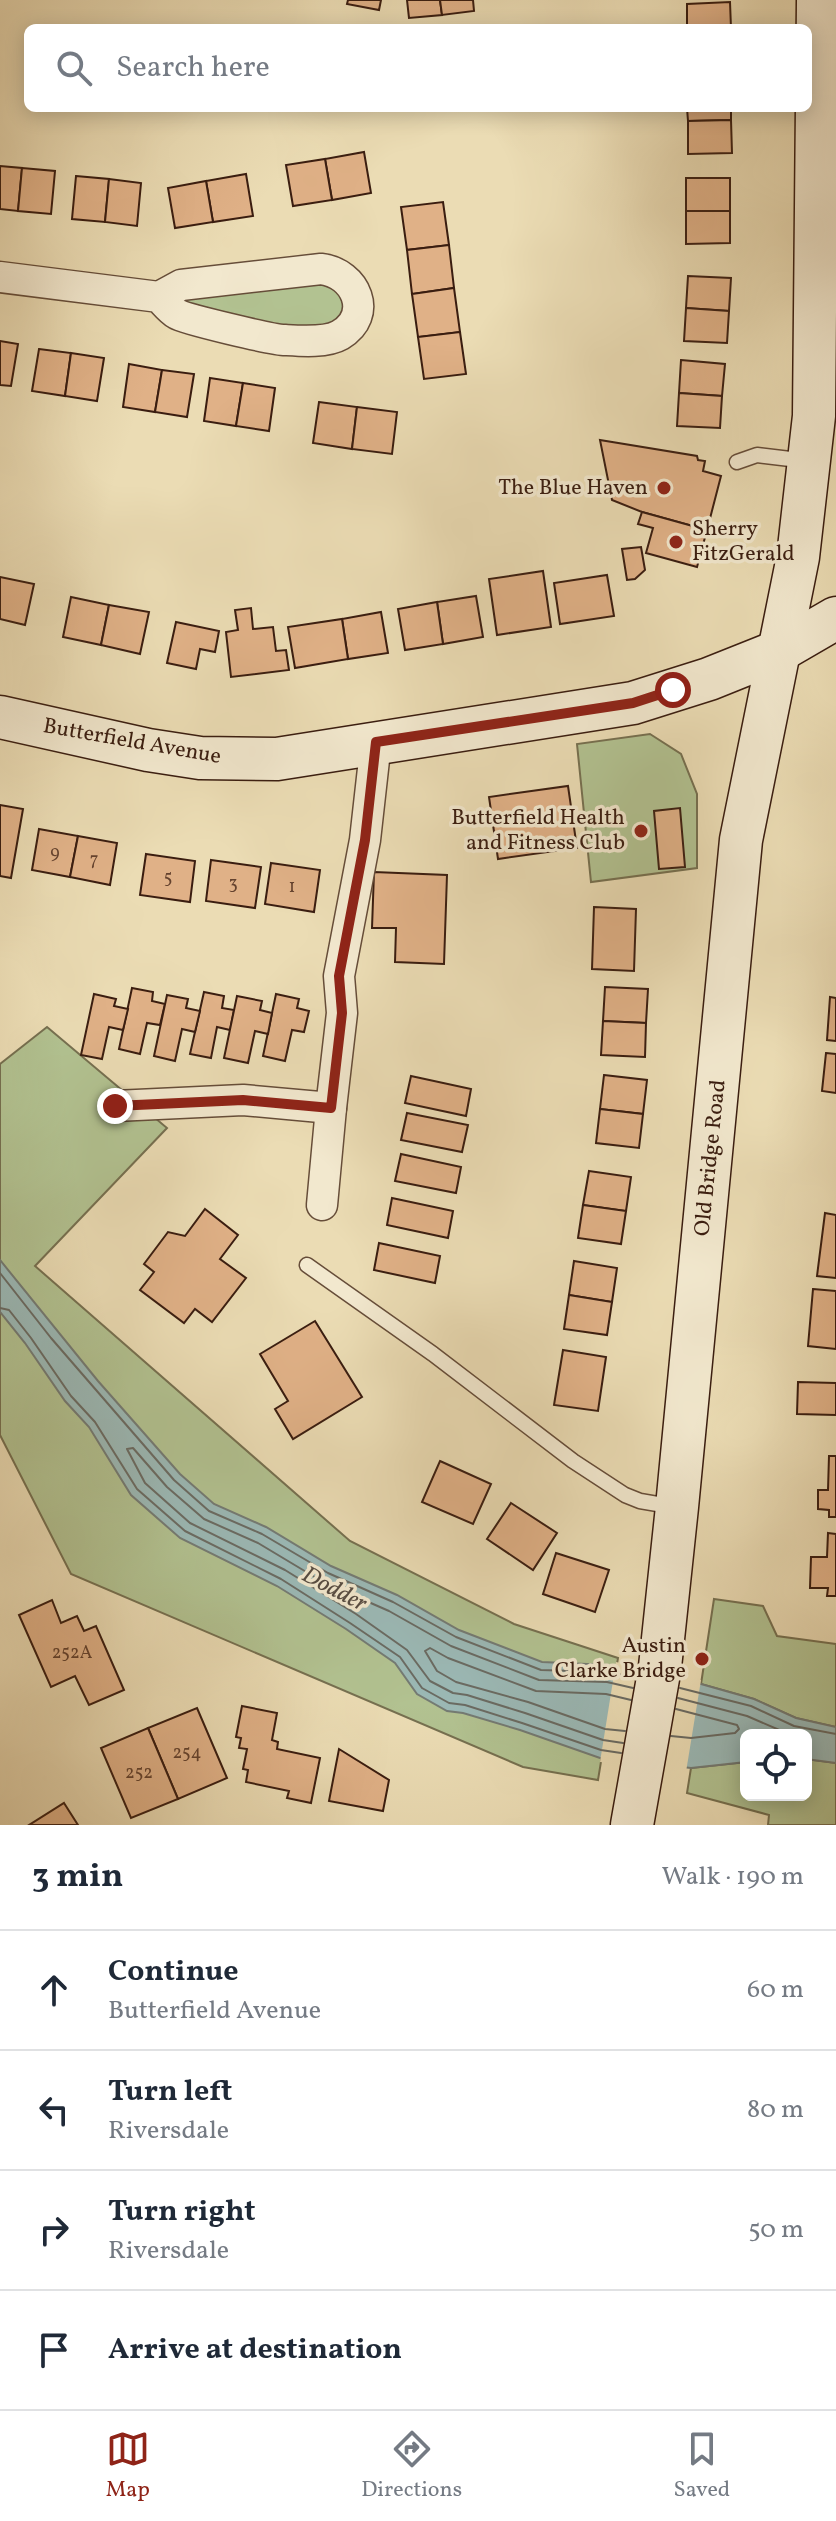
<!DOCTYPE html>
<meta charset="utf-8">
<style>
:root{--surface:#fff;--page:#f6f6f7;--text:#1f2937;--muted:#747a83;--line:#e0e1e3;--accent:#8f2418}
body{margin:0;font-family:Vollkorn,serif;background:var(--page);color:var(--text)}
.controls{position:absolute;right:24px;bottom:24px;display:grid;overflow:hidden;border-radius:12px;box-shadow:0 4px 20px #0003}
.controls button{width:72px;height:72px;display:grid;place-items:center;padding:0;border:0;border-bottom:2px solid var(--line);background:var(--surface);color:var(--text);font:40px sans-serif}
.stop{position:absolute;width:24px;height:24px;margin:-18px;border:6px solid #8f2418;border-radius:50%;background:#fff}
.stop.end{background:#8f2418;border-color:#fff;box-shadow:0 2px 8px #0008}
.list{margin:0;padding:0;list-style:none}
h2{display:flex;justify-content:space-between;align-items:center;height:104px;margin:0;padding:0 32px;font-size:34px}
h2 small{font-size:26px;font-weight:400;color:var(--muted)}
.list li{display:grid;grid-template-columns:52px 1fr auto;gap:24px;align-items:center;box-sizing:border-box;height:120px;padding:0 32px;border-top:2px solid var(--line)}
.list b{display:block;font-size:30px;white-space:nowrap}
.list p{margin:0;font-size:26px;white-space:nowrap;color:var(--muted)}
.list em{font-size:26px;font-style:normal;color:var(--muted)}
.icon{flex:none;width:44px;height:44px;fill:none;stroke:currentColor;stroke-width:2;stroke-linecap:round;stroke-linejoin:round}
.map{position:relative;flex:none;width:836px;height:1825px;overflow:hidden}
.search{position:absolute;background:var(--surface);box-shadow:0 4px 20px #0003;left:24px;right:24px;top:24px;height:88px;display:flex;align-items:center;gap:20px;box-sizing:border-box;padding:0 28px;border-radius:12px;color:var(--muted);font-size:30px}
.sheet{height:584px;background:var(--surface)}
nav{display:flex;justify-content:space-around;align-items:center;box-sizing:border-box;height:112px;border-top:2px solid var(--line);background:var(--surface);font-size:22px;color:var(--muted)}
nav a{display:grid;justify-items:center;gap:4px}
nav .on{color:var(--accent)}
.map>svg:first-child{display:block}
</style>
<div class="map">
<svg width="836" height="1825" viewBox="0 0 836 1825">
<rect width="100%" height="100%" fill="#ebdcb4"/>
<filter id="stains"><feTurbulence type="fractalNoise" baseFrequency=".0025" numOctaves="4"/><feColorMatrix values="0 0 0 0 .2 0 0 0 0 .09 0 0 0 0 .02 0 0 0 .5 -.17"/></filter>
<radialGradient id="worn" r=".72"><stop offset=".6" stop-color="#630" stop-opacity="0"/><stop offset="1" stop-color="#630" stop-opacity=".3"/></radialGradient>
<!-- green -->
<g fill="#b2c291" stroke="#767050" stroke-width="2">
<polygon points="333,280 352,303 328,339 148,300"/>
<polygon points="650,734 681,754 697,794 697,868 591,882 577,744"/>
<polygon points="47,1027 167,1128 35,1266 350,1541 514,1624 618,1658 598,1780 523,1767 71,1574 0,1435 0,1064"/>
<polygon points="714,1599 763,1606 777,1636 836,1644 836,1727 796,1718 754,1699 701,1684"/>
<polygon points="806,1759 836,1763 836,1825 768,1825 769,1815 687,1793 691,1768 746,1762 746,1795 806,1795"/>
</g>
<!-- water -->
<polygon fill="#9bb9b6" stroke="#747b74" stroke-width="2" points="0,1260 98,1381 180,1474 214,1504 266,1527 331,1566 397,1595 459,1630 542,1662 609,1665 701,1684 754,1699 796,1718 836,1727 836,1763 806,1759 806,1735 746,1735 746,1762 691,1768 600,1758 520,1730 463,1713 447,1711 417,1694 395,1663 346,1629 277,1586 180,1538 131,1495 89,1427 65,1401 25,1343 0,1312"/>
<!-- pier -->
<polygon fill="#ebdcb4" points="616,1662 701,1680 686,1772 600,1762"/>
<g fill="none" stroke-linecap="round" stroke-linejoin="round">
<!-- shore -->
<g stroke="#6a6b63" stroke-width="2">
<polyline points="0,1273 51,1338 174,1480 209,1511 262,1534 328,1573 393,1602 456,1637 541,1670 608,1672 635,1678"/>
<polyline points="0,1308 9,1310 31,1338 71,1396 95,1422 137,1489 185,1531 281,1579 350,1623 400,1657 422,1688 449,1703 465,1705 522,1723 601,1750 621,1753"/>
<polyline points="680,1688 751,1706 794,1726 836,1734"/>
<polyline points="678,1698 747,1716 791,1735"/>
<polyline points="625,1731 605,1729 528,1702 456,1682 437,1671 425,1651 430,1648 448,1658 536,1691 606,1694 631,1700"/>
<polyline points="671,1736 691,1738 735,1733 739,1729 737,1725 676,1709"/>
<polyline points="623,1743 603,1740 525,1713 467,1695 453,1693 430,1681 407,1650 356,1614 285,1570 190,1523 145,1483 127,1449 133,1448 167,1487 204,1519 258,1543 323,1582 389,1611 451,1646 539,1680 607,1682 633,1688"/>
</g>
</g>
<!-- building -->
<g fill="#e0b187" stroke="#3a1d10" stroke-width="2">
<polygon points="348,0 381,0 379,10 347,4"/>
<polygon points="407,0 440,0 442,15 409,18"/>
<polygon points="440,0 473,0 474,11 442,15"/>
<polygon points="730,2 731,28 687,28 687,4"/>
<polygon points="687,108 731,108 731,120 688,121"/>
<polygon points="731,120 732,153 688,154 688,121"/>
<polygon points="364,152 371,193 332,200 325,159"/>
<polygon points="325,159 332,200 293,206 286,165"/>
<polygon points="0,166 22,168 18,211 0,209"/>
<polygon points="22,168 55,171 51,214 18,211"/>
<polygon points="246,174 253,216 213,222 206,181"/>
<polygon points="76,176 109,179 105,222 72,219"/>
<rect x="686" y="178" width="44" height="33"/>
<polygon points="109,179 141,183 137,226 105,222"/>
<polygon points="206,181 213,222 175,228 168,188"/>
<polygon points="443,202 449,245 407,250 401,207"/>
<polygon points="686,211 730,211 730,243 686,244"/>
<polygon points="449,245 454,288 412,294 407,250"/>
<polygon points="688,276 731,278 729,311 686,308"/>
<polygon points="454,288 460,332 418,337 412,294"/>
<polygon points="686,308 729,311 727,343 684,341"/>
<polygon points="460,332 466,374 424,379 418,337"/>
<polygon points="0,341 18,344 11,386 0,385"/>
<polygon points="39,349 71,353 65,396 32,391"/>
<polygon points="71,353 104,358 97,401 65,396"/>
<polygon points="681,360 725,364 722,396 679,393"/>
<polygon points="129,364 162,370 155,412 123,407"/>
<polygon points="162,370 194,374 187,417 155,412"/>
<polygon points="210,378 243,383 236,426 204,421"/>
<polygon points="243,383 275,388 269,431 236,426"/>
<polygon points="679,393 722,396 720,428 677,426"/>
<polygon points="319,402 357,407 352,449 313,443"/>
<polygon points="357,407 397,412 392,454 352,449"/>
<polygon points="600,440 697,456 698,460 705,461 703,471 721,476 707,530 642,512 612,500"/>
<polygon points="642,512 707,530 697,567 646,553 653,528 638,524"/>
<polygon points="641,547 645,570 635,579 627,580 622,549"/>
<polygon points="543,571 551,627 497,635 489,579"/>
<polygon points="607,575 614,616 560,624 554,583"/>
<polygon points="0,577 34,584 25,625 0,619"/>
<polygon points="476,596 483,637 443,644 437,602"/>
<polygon points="71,597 109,605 101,645 63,637"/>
<polygon points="437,602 443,644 405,650 398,609"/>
<polygon points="109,605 149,612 140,654 101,645"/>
<polygon points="251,608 253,629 273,627 276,651 286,650 289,670 231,677 226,632 238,630 235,610"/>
<polygon points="381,612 388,653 348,659 342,619"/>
<polygon points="342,619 348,659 295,668 288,627"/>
<polygon points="176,622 219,631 215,652 200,649 196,669 167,663"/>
<polygon points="568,786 577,848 498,859 489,797"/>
<polygon points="0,805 23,809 11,878 0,876"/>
<polygon points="680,808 685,867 659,869 654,811"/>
<polygon points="39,829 78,836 70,877 32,870"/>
<polygon points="78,836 117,843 110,885 70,877"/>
<polygon points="146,854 195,861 190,902 140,895"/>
<polygon points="211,860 261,867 255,908 206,901"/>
<polygon points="271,863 320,870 314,912 265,904"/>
<polygon points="374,872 447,875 444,964 395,962 396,928 372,928"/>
<polygon points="594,907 636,909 634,971 592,969"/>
<polygon points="605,987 648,989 646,1023 603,1021"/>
<polygon points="132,988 153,992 152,1001 165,1004 160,1025 147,1023 140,1054 119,1049"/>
<polygon points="204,992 224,996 222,1008 234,1010 230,1030 217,1027 211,1058 190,1054"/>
<polygon points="94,994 116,999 114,1006 128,1009 123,1030 109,1027 102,1059 81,1055"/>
<polygon points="276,994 299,999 297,1008 309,1011 304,1032 292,1030 285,1061 263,1056"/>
<polygon points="167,995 188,999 186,1008 200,1011 195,1032 182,1029 175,1061 154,1056"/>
<polygon points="237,996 262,1001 260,1010 272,1013 268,1034 255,1031 248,1063 224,1058"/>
<polygon points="830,997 836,998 836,1041 827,1040"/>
<polygon points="603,1021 646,1023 645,1057 601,1055"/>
<polygon points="826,1053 836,1054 836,1093 822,1091"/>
<polygon points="604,1075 647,1080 643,1114 600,1109"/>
<polygon points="411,1076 471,1089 466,1116 405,1103"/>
<polygon points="600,1109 643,1114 639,1148 596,1143"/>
<polygon points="407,1113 468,1125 462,1152 401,1140"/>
<polygon points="401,1154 461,1167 456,1193 395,1181"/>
<polygon points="589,1171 631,1177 626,1211 583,1205"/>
<polygon points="392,1198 453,1211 448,1238 387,1225"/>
<polygon points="583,1205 626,1211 621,1244 578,1238"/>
<polygon points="205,1209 238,1235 220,1259 246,1278 212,1322 195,1309 184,1323 140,1290 154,1272 144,1264 168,1232 185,1236"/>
<polygon points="825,1213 836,1215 836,1278 817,1276"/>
<polygon points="379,1243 440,1256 435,1283 374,1270"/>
<polygon points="574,1261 617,1268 612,1302 569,1295"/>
<polygon points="813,1289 836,1291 836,1349 808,1346"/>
<polygon points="569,1295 612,1302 607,1335 564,1329"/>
<polygon points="315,1321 362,1397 293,1439 275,1409 288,1401 260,1354"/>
<polygon points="563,1350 606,1357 598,1411 554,1405"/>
<polygon points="798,1382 836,1383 836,1415 797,1414"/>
<polygon points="829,1456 836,1456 836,1517 829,1517 829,1510 818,1509 818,1490 828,1490"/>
<polygon points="440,1461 491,1484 473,1524 422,1502"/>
<polygon points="511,1503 557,1533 533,1570 487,1539"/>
<polygon points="828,1533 836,1534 836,1596 827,1596 828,1588 810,1588 811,1557 827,1557"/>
<polygon points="556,1553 609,1570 595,1612 543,1594"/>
<polygon points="52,1600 61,1623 77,1616 84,1631 96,1626 124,1690 89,1705 75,1676 51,1687 19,1615"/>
<polygon points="242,1706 277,1713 272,1740 278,1742 277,1749 320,1758 311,1803 287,1798 289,1791 246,1782 248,1770 243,1769 247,1749 239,1748 241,1738 236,1737"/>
<polygon points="197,1708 227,1778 178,1799 148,1728"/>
<polygon points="148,1728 178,1799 131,1818 101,1748"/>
<polygon points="339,1749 389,1780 383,1811 329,1801"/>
<polygon points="64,1803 78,1825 29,1825"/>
</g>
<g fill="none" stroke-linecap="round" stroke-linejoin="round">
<!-- lane casing -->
<g stroke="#664d39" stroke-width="17">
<g id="lane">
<polyline points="737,462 757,455 807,461"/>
<polyline points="307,1265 433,1354 573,1461 625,1495 640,1501 675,1507"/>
</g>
</g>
<!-- street casing -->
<g stroke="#664d39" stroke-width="33">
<g id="street">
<path d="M 0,277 L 159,297 L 181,285 L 321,269 C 356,273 374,315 340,335 C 326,343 301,341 285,340 C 273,340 185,319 177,314 C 170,310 164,302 159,297"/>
<polyline points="115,1106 243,1100 331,1108 342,1013 339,976 365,840 376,742"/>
<polyline points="322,1205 331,1108"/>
</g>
</g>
<!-- secondary casing -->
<g stroke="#3a1d10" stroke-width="45">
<g id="secondary">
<polyline points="0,717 148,750 200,758 277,759 633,703 709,679 779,651 836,618"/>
<polyline points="632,1825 660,1667 677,1507 741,840 798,557 814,416 818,0"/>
</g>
</g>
<!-- lane -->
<use href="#lane" stroke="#f2e8ce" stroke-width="14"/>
<!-- street -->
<use href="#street" stroke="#f2e8ce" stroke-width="30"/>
<!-- secondary -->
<use href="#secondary" stroke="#f2e8ce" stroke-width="42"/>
</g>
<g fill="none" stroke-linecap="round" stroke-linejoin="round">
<!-- route -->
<polyline stroke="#8f2418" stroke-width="10" points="115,1106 243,1100 331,1108 342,1013 339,976 365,840 376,742 633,703 673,690"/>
</g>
<!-- markers -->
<g fill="#8f2418" stroke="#f2e8ce" stroke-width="3">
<circle cx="664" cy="488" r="8"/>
<circle cx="676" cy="542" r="8"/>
<circle cx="641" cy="831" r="8"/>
<circle cx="702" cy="1659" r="8"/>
</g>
<g text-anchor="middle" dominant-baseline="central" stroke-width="7" stroke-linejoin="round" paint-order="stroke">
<!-- number labels -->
<g font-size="18" fill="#64422e">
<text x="55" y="853">9</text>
<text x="94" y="860">7</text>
<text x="168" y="878">5</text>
<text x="233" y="884">3</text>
<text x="292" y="887">1</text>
<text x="72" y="1653">252A</text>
<text x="187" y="1753">254</text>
<text x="139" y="1773">252</text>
</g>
<!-- poi labels -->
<g font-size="22" fill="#3a1d10" stroke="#f2e8ce" text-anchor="end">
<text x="648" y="488">The Blue Haven</text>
<text x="692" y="529" text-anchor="start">Sherry<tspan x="692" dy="25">FitzGerald</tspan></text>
<text x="625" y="818">Butterfield Health<tspan x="625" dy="25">and Fitness Club</tspan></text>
<text x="686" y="1646">Austin<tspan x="686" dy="25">Clarke Bridge</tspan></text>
</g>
<!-- street labels -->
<g font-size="22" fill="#3a1d10" stroke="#f2e8ce">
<text transform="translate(132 742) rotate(10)">Butterfield Avenue</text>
<text transform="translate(711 1158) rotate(-84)">Old Bridge Road</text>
</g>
<!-- water labels -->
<g font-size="24" font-style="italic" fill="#574c42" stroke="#f2e8ce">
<text transform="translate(334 1590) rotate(28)">Dodder</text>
</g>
</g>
<rect width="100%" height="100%" filter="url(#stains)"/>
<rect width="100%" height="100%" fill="url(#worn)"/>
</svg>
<div class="controls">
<button><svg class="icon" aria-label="locate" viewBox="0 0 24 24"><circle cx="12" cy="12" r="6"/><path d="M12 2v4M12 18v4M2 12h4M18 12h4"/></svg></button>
</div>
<div class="stop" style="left:673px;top:690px"></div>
<div class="stop end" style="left:115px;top:1106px"></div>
<div class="search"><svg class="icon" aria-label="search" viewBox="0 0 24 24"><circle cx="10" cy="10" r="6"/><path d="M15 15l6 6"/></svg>Search here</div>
</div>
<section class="sheet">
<h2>3 min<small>Walk · 190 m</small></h2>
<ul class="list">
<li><svg class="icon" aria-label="ahead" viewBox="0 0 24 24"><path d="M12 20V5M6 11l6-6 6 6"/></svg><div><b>Continue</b><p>Butterfield Avenue</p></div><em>60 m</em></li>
<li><svg class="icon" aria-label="left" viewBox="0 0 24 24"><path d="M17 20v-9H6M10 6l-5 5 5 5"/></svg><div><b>Turn left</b><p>Riversdale</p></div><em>80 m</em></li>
<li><svg class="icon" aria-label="right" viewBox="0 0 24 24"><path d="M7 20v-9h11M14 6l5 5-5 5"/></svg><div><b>Turn right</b><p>Riversdale</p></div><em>50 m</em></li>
<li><svg class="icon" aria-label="arrive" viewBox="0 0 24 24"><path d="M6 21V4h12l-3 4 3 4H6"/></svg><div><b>Arrive at destination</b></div></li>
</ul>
</section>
<nav>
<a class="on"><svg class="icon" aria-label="map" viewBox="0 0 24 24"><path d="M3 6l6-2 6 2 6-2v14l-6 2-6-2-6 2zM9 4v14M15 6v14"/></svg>Map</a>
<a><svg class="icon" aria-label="directions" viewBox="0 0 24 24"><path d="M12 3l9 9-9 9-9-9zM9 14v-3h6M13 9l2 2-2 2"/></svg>Directions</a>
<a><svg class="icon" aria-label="saved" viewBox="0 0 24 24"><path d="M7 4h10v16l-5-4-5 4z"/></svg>Saved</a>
</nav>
